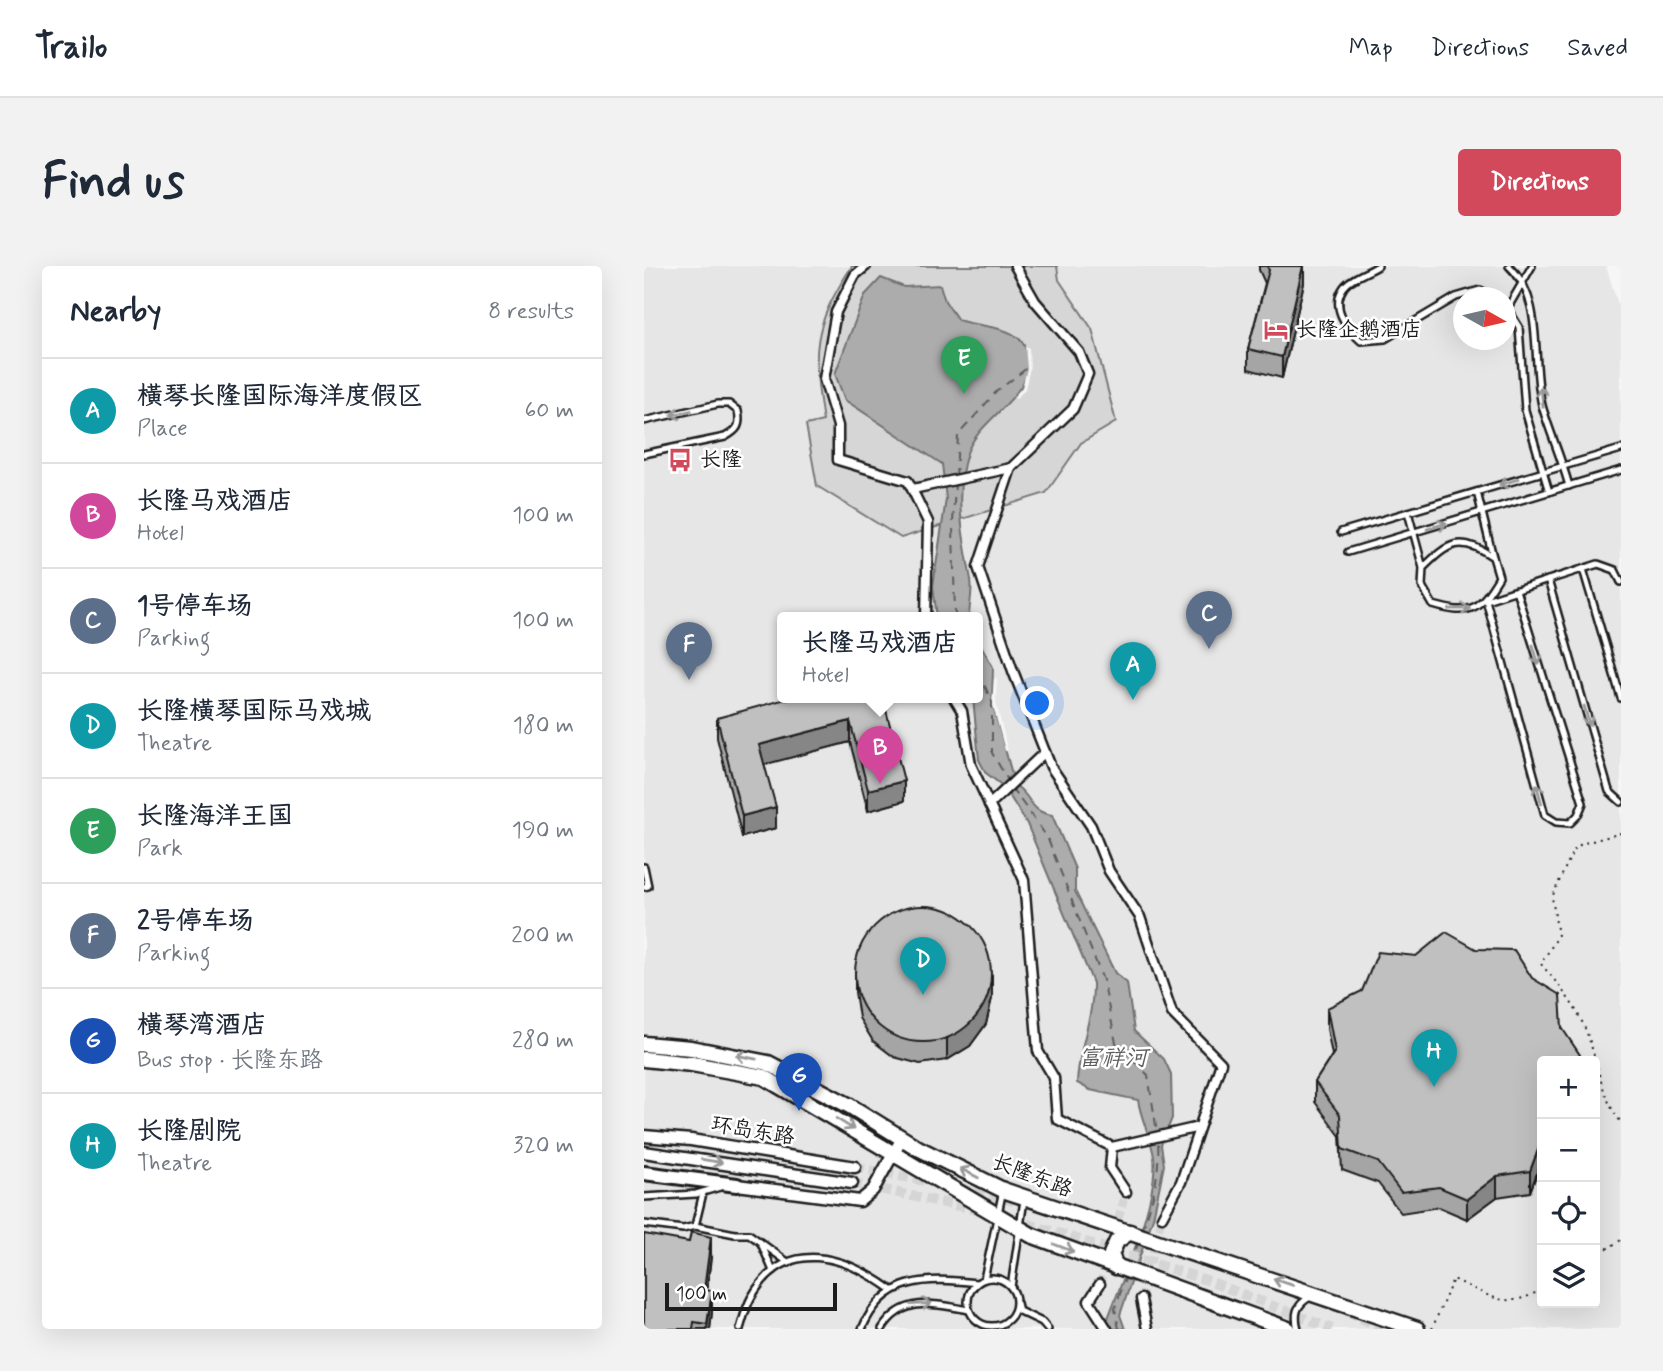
<!DOCTYPE html>
<meta charset="utf-8">
<style>
:root{--surface:#fff;--page:#f2f2f3;--text:#1f2937;--muted:#747a83;--line:#e0e1e3;--accent:#d1495b}
body{margin:0;font-family:Mynerve,"LXGW WenKai TC",sans-serif;background:var(--page);color:var(--text)}
.controls{position:absolute;right:21px;bottom:21px;display:grid;overflow:hidden;border-radius:7px;box-shadow:0 7px 28px #0002}
.controls button{width:63px;height:63px;display:grid;place-items:center;padding:0;border:0;border-bottom:2px solid var(--line);background:var(--surface);color:var(--text);font:35px sans-serif}
.compass{position:absolute;left:809px;top:21px;width:63px;height:63px;border-radius:50%;background:var(--surface);box-shadow:0 7px 28px #0002;rotate:98deg}
.scale{position:absolute;left:21px;bottom:18px;width:172px;box-sizing:border-box;padding-left:7px;border:4px solid #1c1c1c;border-top:0;font-size:19px;line-height:24px;white-space:nowrap;color:#1c1c1c;-webkit-text-stroke:5px #fff;paint-order:stroke}
.you{position:absolute;left:394px;top:438px;width:24px;height:24px;margin:-18px;border:5px solid #fff;border-radius:50%;background:#1a73e8;box-shadow:0 0 0 10px #1a73e833}
.badge{display:grid;place-items:center;width:46px;height:46px;border-radius:50%;background:var(--accent);color:#fff;font-size:23px;font-weight:700}
.pin{position:absolute;translate:-50% -58px;filter:drop-shadow(0 2px 4px #0008)}
.pin::after{content:'';position:absolute;top:37px;width:24px;height:21px;background:inherit;clip-path:polygon(0 0,100% 0,50% 100%)}
.popup{position:absolute;left:133px;top:346px;width:206px;height:91px;box-sizing:border-box;display:grid;place-content:center;border-radius:7px;background:var(--surface);filter:drop-shadow(0 2px 5px #0005);font-size:23px;white-space:nowrap;color:var(--muted)}
.popup b{font-size:26px;color:var(--text)}
.popup::after{content:'';position:absolute;left:50%;top:100%;margin-left:-14px;border:14px solid transparent;border-top-color:var(--surface)}
.list{margin:0;padding:0;list-style:none}
h2{display:flex;justify-content:space-between;align-items:center;height:91px;margin:0;padding:0 28px;font-size:30px}
h2 small{font-size:23px;font-weight:400;color:var(--muted)}
.list li{display:grid;grid-template-columns:46px 1fr auto;gap:21px;align-items:center;box-sizing:border-box;height:105px;padding:0 28px;border-top:2px solid var(--line)}
.list b{display:block;font-size:26px;white-space:nowrap}
.list p{margin:0;font-size:23px;white-space:nowrap;color:var(--muted)}
.list em{font-size:23px;font-style:normal;color:var(--muted)}
.icon{flex:none;width:38px;height:38px;fill:none;stroke:currentColor;stroke-width:2;stroke-linecap:round;stroke-linejoin:round}
.map{position:relative;flex:none;width:977px;height:1063px;overflow:hidden;border-radius:7px}
header{display:flex;align-items:center;gap:42px;box-sizing:border-box;height:98px;padding:0 35px;background:var(--surface);border-bottom:2px solid var(--line)}
header strong{font-size:33px}
nav{display:flex;gap:38px;margin-inline-start:auto;font-size:24px}
.intro{display:flex;align-items:center;justify-content:space-between;box-sizing:border-box;height:168px;padding:0 42px}
h1{margin:0;font-size:49px}
.button{padding:18px 32px;border-radius:7px;background:var(--accent);color:#fff;font-size:24px;font-weight:700}
main{display:flex;gap:42px;padding:0 42px}
aside{flex:1;background:var(--surface);border-radius:7px;box-shadow:0 7px 28px #0002}
.map>svg:first-child{display:block}
</style>
<header>
<strong>Trailo</strong>
<nav><a>Map</a><a>Directions</a><a>Saved</a></nav>
</header>
<div class="intro"><h1>Find us</h1><a class="button">Directions</a></div>
<main>
<aside>
<h2>Nearby<small>8 results</small></h2>
<ul class="list">
<li><span class="badge" style="background:#0f9aa8">A</span><div><b>横琴长隆国际海洋度假区</b><p>Place</p></div><em>60 m</em></li>
<li><span class="badge" style="background:#d1479c">B</span><div><b>长隆马戏酒店</b><p>Hotel</p></div><em>100 m</em></li>
<li><span class="badge" style="background:#5c6f8a">C</span><div><b>1号停车场</b><p>Parking</p></div><em>100 m</em></li>
<li><span class="badge" style="background:#0f9aa8">D</span><div><b>长隆横琴国际马戏城</b><p>Theatre</p></div><em>180 m</em></li>
<li><span class="badge" style="background:#2e9e5b">E</span><div><b>长隆海洋王国</b><p>Park</p></div><em>190 m</em></li>
<li><span class="badge" style="background:#5c6f8a">F</span><div><b>2号停车场</b><p>Parking</p></div><em>200 m</em></li>
<li><span class="badge" style="background:#1a4fb4">G</span><div><b>横琴湾酒店</b><p>Bus stop · 长隆东路</p></div><em>280 m</em></li>
<li><span class="badge" style="background:#0f9aa8">H</span><div><b>长隆剧院</b><p>Theatre</p></div><em>320 m</em></li>
</ul>
</aside>
<div class="map">
<svg width="977" height="1063" viewBox="0 0 977 1063">
<rect width="100%" height="100%" fill="#f6f6f6"/>
<filter id="ink" filterUnits="userSpaceOnUse"><feTurbulence type="fractalNoise" baseFrequency=".0143" numOctaves="2"/><feDisplacementMap in="SourceGraphic" scale="14" xChannelSelector="R" yChannelSelector="G"/><feConvolveMatrix kernelMatrix="1 2 1 2 8 2 1 2 1" color-interpolation-filters="sRGB"/></filter>
<g filter="url(#ink)">
<!-- built -->
<path fill="#e6e6e6" fill-rule="evenodd" d="M 0,0 L 962,0 L 977,48 L 977,1063 L 0,1063 ZM 820,32 L 862,32 L 862,74 L 820,74 ZM 138,352 L 334,352 L 334,432 L 138,432 ZM 898,795 L 951,795 L 951,1037 L 898,1037 Z"/>
<!-- green -->
<path fill="#d6d6d6" stroke="#797979" stroke-width="2" d="M 208,0 L 413,0 L 415,14 L 448,63 L 472,156 L 437,177 L 402,227 L 257,272 L 173,220 L 162,159 L 179,155 C 168,84 168,61 208,0 Z"/>
<!-- water -->
<g fill="#acacac" stroke="#727272" stroke-width="2">
<path d="M 237,12 L 260,21 L 296,19 L 301,35 L 314,54 C 333,61 372,59 381,81 C 400,126 335,150 323,187 C 309,229 320,274 327,314 C 329,326 325,340 325,352 L 293,352 L 289,320 L 302,233 L 298,198 L 201,134 L 191,108 L 221,29 Z"/>
<path d="M 334,374 L 349,401 L 348,436 L 371,519 C 389,531 384,545 408,549 L 431,603 L 431,625 L 471,707 L 483,717 L 490,765 L 520,793 L 527,808 L 528,852 L 517,879 L 520,899 L 509,952 L 476,1049 L 481,1063 L 467,1063 L 463,1055 C 478,1014 515,933 510,891 C 507,871 497,854 494,834 L 446,824 L 433,817 C 434,782 450,751 449,717 L 383,558 L 360,521 L 342,507 L 335,494 L 329,432 L 334,432 Z"/>
</g>
<!-- pier -->
<g fill="#f6f6f6">
<polygon points="381,80 385,82 386,102 381,123 372,133 369,131 378,122 383,102"/>
<polygon points="353,412 352,436 364,485 361,485 348,436 350,413"/>
</g>
<g fill="none" stroke-linecap="round" stroke-linejoin="round">
<!-- ferry -->
<g stroke="#5d5d5d" stroke-width="2" stroke-dasharray="9 7" stroke-linecap="butt">
<polyline points="312,211 314,169 353,125 383,102"/>
<polyline points="311,352 309,258 311,216"/>
<polyline points="334,405 348,436 348,487 365,516"/>
<polyline points="367,521 403,571 459,714 472,777 504,809 513,866"/>
<path d="M 498,965 C 509,935 516,908 514,876"/>
<polyline points="487,998 494,977"/>
<polyline points="475,1063 471,1043 482,1010"/>
</g>
<!-- pedestrian-tunnel -->
<g stroke="#d5d5d5" stroke-width="8" stroke-dasharray="8 4" stroke-linecap="butt">
<polyline points="471,964 482,926"/>
<polyline points="456,1018 463,993"/>
<polyline points="497,1033 518,951"/>
</g>
<!-- minor-tunnel -->
<g stroke="#d5d5d5" stroke-width="10" stroke-dasharray="10 5" stroke-linecap="butt">
<polyline points="211,901 295,918"/>
<polyline points="208,917 338,945"/>
<polyline points="316,923 387,939"/>
<polyline points="369,953 562,1014 688,1063"/>
<polyline points="703,1046 741,1063"/>
</g>
<!-- service casing -->
<g stroke="#1c1c1c" stroke-width="10">
<g id="service">
<path d="M 734,0 C 725,6 706,12 700,21 C 686,40 702,62 717,75 L 741,73 L 812,31 L 836,24 L 852,32"/>
<path d="M 865,0 C 902,34 886,98 899,143 C 907,169 918,194 925,220"/>
<polyline points="862,40 875,61 881,144 905,226"/>
<polyline points="863,43 888,0"/>
<path d="M 0,155 L 74,138 L 85,138 L 94,145 C 97,159 94,164 81,171 L 0,188"/>
<polyline points="833,226 849,291"/>
<path d="M 764,246 L 779,302 L 778,320 L 789,339 C 827,350 835,344 855,311 L 849,291 C 817,269 805,276 779,302"/>
<polyline points="697,266 977,183"/>
<polyline points="704,286 977,204"/>
<polyline points="939,303 977,432"/>
<polyline points="904,314 965,525 977,536"/>
<polyline points="872,324 939,537 934,549 926,557 912,556 901,549 842,334 954,298 971,304 977,316"/>
<polyline points="0,601 4,620 0,621"/>
<polyline points="0,931 52,928 76,921"/>
<polyline points="0,958 39,963 51,960 91,968 105,968 145,997"/>
<polyline points="51,960 59,927"/>
<polyline points="117,977 129,1005"/>
<circle cx="348" cy="1036" r="24"/>
<polyline points="340,1013 359,924"/>
<polyline points="367,1021 380,934"/>
<polyline points="373,1037 375,1045 398,1056 404,1063"/>
<path d="M 96,1063 C 99,1053 102,1041 107,1032 C 142,969 201,990 248,1024"/>
<path d="M 218,1063 C 240,1010 283,1011 333,1017"/>
<path d="M 238,1063 C 259,1029 291,1038 325,1044"/>
<path d="M 654,1063 C 650,1048 652,1039 666,1031"/>
</g>
</g>
<!-- pedestrian casing -->
<g stroke="#1c1c1c" stroke-width="13">
<g id="pedestrian">
<polyline points="222,0 211,9 192,46 180,113 194,160 194,194 264,215 284,256 282,352"/>
<polyline points="371,0 391,35 435,86 444,108 429,143 367,202 334,301 369,405 407,501 447,560 465,605 496,651 528,747 577,797 537,916 518,951"/>
<polyline points="269,223 367,202"/>
<polyline points="310,432 318,445 327,499 380,614 394,785 410,812 413,853 468,881 466,902 482,926"/>
<polyline points="345,539 401,486"/>
<polyline points="468,881 555,861"/>
<polyline points="456,1018 445,1035 463,1063"/>
<polyline points="497,1033 503,1063"/>
</g>
</g>
<!-- minor casing -->
<g stroke="#1c1c1c" stroke-width="15">
<g id="minor">
<polyline points="0,870 47,874 211,901"/>
<polyline points="0,886 208,917"/>
<polyline points="93,919 216,935 229,924 258,872"/>
</g>
</g>
<!-- tertiary casing -->
<g stroke="#1c1c1c" stroke-width="18">
<polyline id="tertiary" points="0,907 93,919"/>
</g>
<!-- secondary casing -->
<g stroke="#1c1c1c" stroke-width="19">
<g id="secondary">
<polyline points="0,778 47,782 124,797 206,840 274,882 359,924 773,1063"/>
<polyline points="0,793 48,798 120,811 387,969 644,1063"/>
<polyline points="472,1001 467,988 473,975 486,966"/>
</g>
</g>
<!-- path -->
<g stroke="#1c1c1c" stroke-width="2" stroke-dasharray="2 5" stroke-linecap="butt">
<path d="M 977,567 L 937,578 L 929,585 L 908,631 L 914,670 L 897,698 C 913,717 930,737 940,760 C 954,792 955,829 977,856"/>
<polyline points="951,990 977,974"/>
<path d="M 788,1063 L 809,1013 C 846,1029 861,1046 898,1023"/>
</g>
<!-- service -->
<use href="#service" stroke="#fff" stroke-width="5"/>
<!-- pedestrian -->
<use href="#pedestrian" stroke="#fff" stroke-width="8"/>
<!-- minor -->
<use href="#minor" stroke="#fff" stroke-width="10"/>
<!-- tertiary -->
<use href="#tertiary" stroke="#fff" stroke-width="12"/>
<!-- secondary -->
<use href="#secondary" stroke="#fff" stroke-width="14"/>
</g>
<!-- wall -->
<g fill="#a5a5a5" stroke="#1c1c1c" stroke-width="2">
<polygon points="615,0 660,0 660,17 638,112 604,103 604,83 621,17 615,4"/>
<polygon points="239,432 260,535 224,545 206,476 120,498 132,562 98,571 73,472 73,452"/>
<polygon points="211,705 348,732 342,758 326,780 303,794 276,798 250,791 229,775 215,752 211,726"/>
<polygon points="683,742 918,762 936,795 898,795 898,893 886,926 853,931 823,953 795,941 757,947 734,917 698,904 696,870 671,836 671,816 688,789 683,763"/>
<polygon points="67,991 63,1024 68,1046 66,1063 0,1063"/>
</g>
<!-- shaded-wall -->
<g fill="#868686" stroke="#1c1c1c" stroke-width="2">
<polygon points="659,0 660,0 660,17 638,112 638,91"/>
<polygon points="206,455 206,476 115,500 115,479"/>
<polygon points="260,515 260,535 224,545 224,524"/>
<polygon points="132,541 132,562 98,571 98,550"/>
<polygon points="348,711 348,732 342,758 326,780 303,794 303,773"/>
<polygon points="898,873 898,893 886,926 886,905"/>
<polygon points="853,910 853,931 823,953 823,933"/>
<polygon points="67,971 67,991 60,1044 60,1024"/>
<polygon points="68,1025 68,1046 66,1063 63,1063"/>
</g>
<!-- building -->
<g fill="#c0c0c0" stroke="#1c1c1c" stroke-width="2">
<polygon points="623,0 659,0 638,91 604,83 625,4"/>
<polygon points="145,432 239,432 260,515 224,524 206,455 115,479 132,541 98,550 73,452"/>
<circle cx="279" cy="708" r="68"/>
<polygon points="802,666 832,683 870,684 888,712 916,729 918,762 936,789 934,795 898,795 898,873 886,905 853,910 823,933 795,921 757,926 734,896 698,883 696,849 671,816 691,785 683,742 718,725 734,686 772,690"/>
<polygon points="47,966 67,971 60,1024 68,1025 63,1058 50,1056 49,1063 0,1063 0,968 45,976"/>
</g>
<!-- one-way arrows -->
<defs><path id="oneway-shaft" d="M-6 0H5M1.5-3L5.5 0L1.5 3" fill="none" stroke-width="1.6" stroke-linecap="round" stroke-linejoin="round" transform="scale(1.75)"/></defs>
<g stroke="#999">
<use href="#oneway-shaft" transform="translate(898 131) rotate(-96)"/>
<use href="#oneway-shaft" transform="translate(37 147) rotate(167)"/>
<use href="#oneway-shaft" transform="translate(865 216) rotate(163)"/>
<use href="#oneway-shaft" transform="translate(793 260) rotate(-17)"/>
<use href="#oneway-shaft" transform="translate(816 343) rotate(-1)"/>
<use href="#oneway-shaft" transform="translate(892 389) rotate(73)"/>
<use href="#oneway-shaft" transform="translate(943 450) rotate(74)"/>
<use href="#oneway-shaft" transform="translate(895 528) rotate(-105)"/>
<use href="#oneway-shaft" transform="translate(102 791) rotate(-169)"/>
<use href="#oneway-shaft" transform="translate(201 858) rotate(32)"/>
<use href="#oneway-shaft" transform="translate(68 895) rotate(9)"/>
<use href="#oneway-shaft" transform="translate(325 907) rotate(-153)"/>
<use href="#oneway-shaft" transform="translate(420 982) rotate(21)"/>
<use href="#oneway-shaft" transform="translate(639 1016) rotate(-161)"/>
<use href="#oneway-shaft" transform="translate(277 1038) rotate(-3)"/>
</g>
</g>
<!-- icons -->
<defs>
<g id="hotel-bare" transform="scale(1.89)"><path d="M-6-4.5h1.5V1H6V5H4.5V3h-9V5H-6ZM-4 0a1.8 1.8 0 1 1 3.6 0ZM.5 0V-2.5h3Q6-2.5 6 0Z" fill="#d1495b" stroke="#fff" stroke-width="2.5" paint-order="stroke"/></g>
<g id="bus-bare" transform="scale(1.89)"><path d="M-5-6H5V4H4V6H2V4H-2V6H-4V4H-5ZM-3.5-4V0h7V-4ZM-3.5 1.2v1.5H-2V1.2ZM2 1.2v1.5H3.5V1.2Z" fill="#d1495b" stroke="#fff" stroke-width="2.5" paint-order="stroke"/></g>
</defs>
<g fill-rule="evenodd">
<use href="#hotel-bare" x="632" y="64"/>
<use href="#bus-bare" x="36" y="194"/>
</g>
<g text-anchor="middle" dominant-baseline="central" stroke-width="5" stroke-linejoin="round" paint-order="stroke">
<!-- poi labels -->
<g font-size="21" fill="#1c1c1c" stroke="#fff" text-anchor="start">
<text x="652" y="64">长隆企鹅酒店</text>
<text x="56" y="194">长隆</text>
</g>
<!-- street labels -->
<g font-size="21" fill="#1c1c1c" stroke="#fff">
<text transform="translate(109 865) rotate(9)">环岛东路</text>
<text transform="translate(388 910) rotate(21)">长隆东路</text>
</g>
<!-- water labels -->
<g font-size="23" font-style="italic" fill="#5d5d5d" stroke="#fff">
<text x="469" y="793">富祥河</text>
</g>
</g>
</svg>
<div class="controls">
<button>+</button>
<button>−</button>
<button><svg class="icon" aria-label="locate" viewBox="0 0 24 24"><circle cx="12" cy="12" r="6"/><path d="M12 2v4M12 18v4M2 12h4M18 12h4"/></svg></button>
<button><svg class="icon" aria-label="layers" viewBox="0 0 24 24"><path d="M12 4l9 5-9 5-9-5zM3 14l9 5 9-5"/></svg></button>
</div>
<svg class="compass" viewBox="-18 -18 36 36"><path d="M0-13l5 13h-10z" fill="#e53935"/><path d="M0 13l5-13h-10z" fill="#747a83"/></svg>
<div class="scale">100 m</div>
<div class="you"></div>
<div class="pin badge" style="left:489px;top:434px;background:#0f9aa8">A</div>
<div class="pin badge" style="left:236px;top:518px;background:#d1479c">B</div>
<div class="popup"><b>长隆马戏酒店</b>Hotel</div>
<div class="pin badge" style="left:565px;top:383px;background:#5c6f8a">C</div>
<div class="pin badge" style="left:279px;top:729px;background:#0f9aa8">D</div>
<div class="pin badge" style="left:320px;top:128px;background:#2e9e5b">E</div>
<div class="pin badge" style="left:45px;top:414px;background:#5c6f8a">F</div>
<div class="pin badge" style="left:155px;top:845px;background:#1a4fb4">G</div>
<div class="pin badge" style="left:790px;top:821px;background:#0f9aa8">H</div>
</div>
</main>
